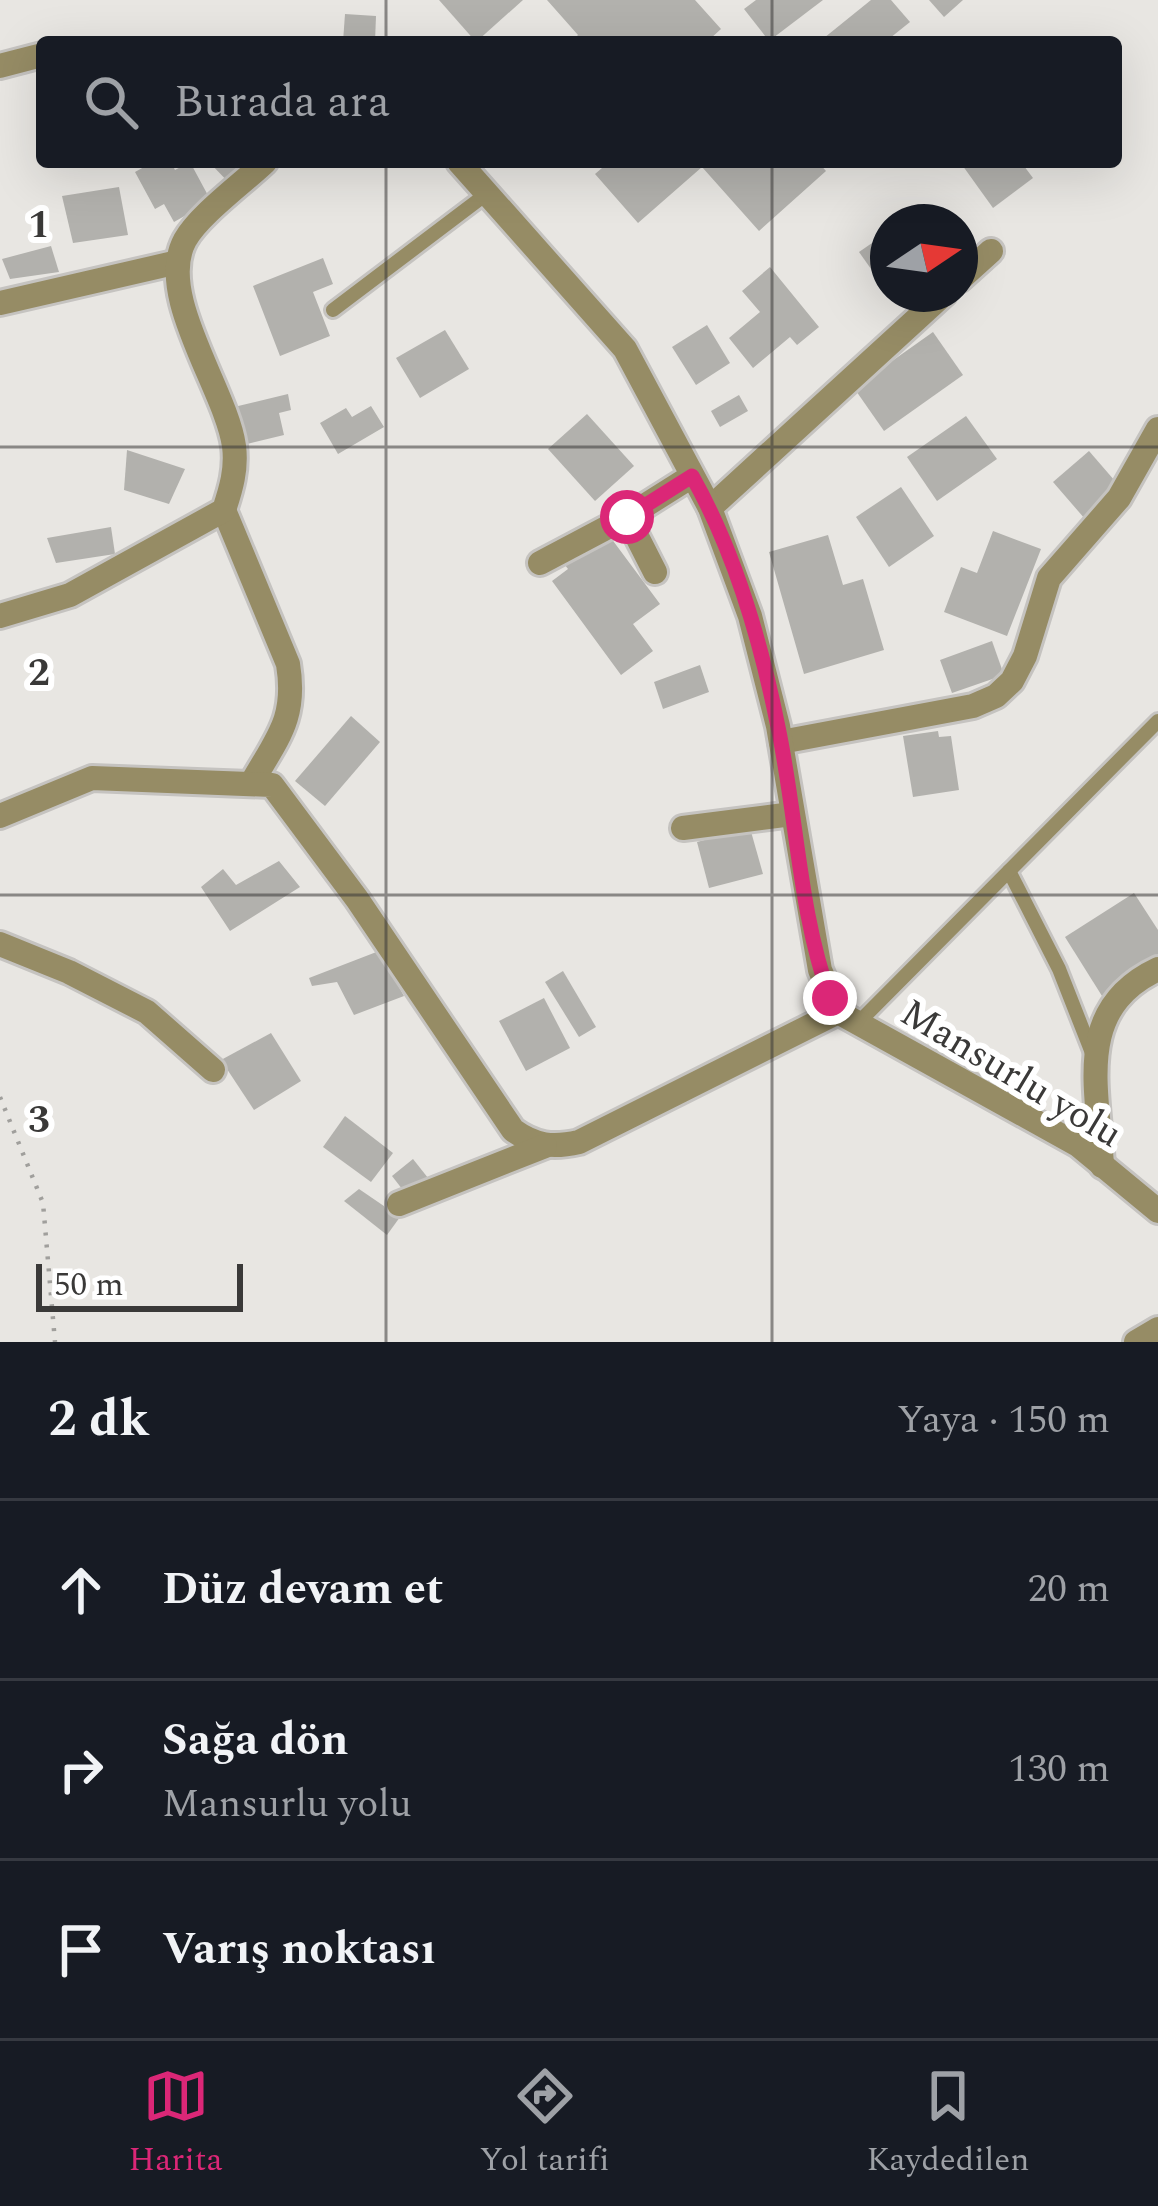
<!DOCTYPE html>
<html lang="tr">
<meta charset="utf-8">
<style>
:root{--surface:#171b24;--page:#20242c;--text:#f1f3f6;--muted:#9ea1a6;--line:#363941;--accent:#db2777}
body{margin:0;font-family:Spectral,serif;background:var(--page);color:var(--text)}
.compass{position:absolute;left:870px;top:204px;width:108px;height:108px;border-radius:50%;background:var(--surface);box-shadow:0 12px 48px #0002;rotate:77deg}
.scale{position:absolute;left:36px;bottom:30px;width:207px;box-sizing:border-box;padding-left:12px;border:6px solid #3a3938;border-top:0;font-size:33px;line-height:42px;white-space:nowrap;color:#3a3938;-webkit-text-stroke:9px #fff;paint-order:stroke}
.stop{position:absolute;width:36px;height:36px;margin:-27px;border:9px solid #db2777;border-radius:50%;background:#fff}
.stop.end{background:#db2777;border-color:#fff;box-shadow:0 3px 12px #0008}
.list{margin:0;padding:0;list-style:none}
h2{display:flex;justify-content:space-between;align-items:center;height:156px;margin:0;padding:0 48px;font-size:51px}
h2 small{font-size:39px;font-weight:400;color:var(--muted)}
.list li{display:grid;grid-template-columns:78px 1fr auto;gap:36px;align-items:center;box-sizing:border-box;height:180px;padding:0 48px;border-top:3px solid var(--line)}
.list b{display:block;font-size:45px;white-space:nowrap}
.list p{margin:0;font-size:39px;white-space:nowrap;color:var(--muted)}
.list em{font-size:39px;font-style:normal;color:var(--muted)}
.icon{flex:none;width:66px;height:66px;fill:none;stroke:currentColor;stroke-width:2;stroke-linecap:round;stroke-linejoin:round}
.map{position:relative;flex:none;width:1158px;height:1342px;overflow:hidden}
.search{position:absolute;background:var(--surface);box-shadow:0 12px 48px #0002;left:36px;right:36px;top:36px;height:132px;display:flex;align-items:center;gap:30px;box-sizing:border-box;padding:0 42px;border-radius:12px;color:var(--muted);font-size:45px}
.sheet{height:696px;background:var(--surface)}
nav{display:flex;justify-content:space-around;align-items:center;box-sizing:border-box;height:168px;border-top:3px solid var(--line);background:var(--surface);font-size:33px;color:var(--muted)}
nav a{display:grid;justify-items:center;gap:6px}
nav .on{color:var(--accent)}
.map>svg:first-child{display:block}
</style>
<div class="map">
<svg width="1158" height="1342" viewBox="0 0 1158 1342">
<rect width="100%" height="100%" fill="#e8e6e2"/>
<!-- building -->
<g fill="#b2b1ad">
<polygon points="439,0 523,0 476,42"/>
<polygon points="547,0 695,0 721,29 710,39 712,42 571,42 578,35"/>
<polygon points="756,0 823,0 769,41 744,9"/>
<polygon points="871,0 891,0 910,22 885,42 819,42"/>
<polygon points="929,0 963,0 944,17"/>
<polygon points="345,14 376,16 375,42 343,42"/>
<polygon points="153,162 171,162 175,170 190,162 211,201 174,222 164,204 155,209 135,172"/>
<polygon points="209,162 261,162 234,188"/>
<polygon points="609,162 818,162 826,171 759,231 702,167 638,223 595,174"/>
<polygon points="960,162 1021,162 1033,178 993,208"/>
<polygon points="119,187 128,235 73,243 62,196"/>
<polygon points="888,232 888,293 859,252"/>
<polygon points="51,246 59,272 10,279 2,259"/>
<polygon points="323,258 333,284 313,292 330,336 280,356 253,286"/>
<polygon points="770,267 819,327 797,345 790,337 753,368 729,338 760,312 742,291"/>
<polygon points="707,325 730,363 696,385 672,347"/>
<polygon points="445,330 469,369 420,398 396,358"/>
<polygon points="933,332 963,375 884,431 854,388"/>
<polygon points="288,394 291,410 279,413 284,435 243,445 234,407"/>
<polygon points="739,395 748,411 720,427 711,411"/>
<polygon points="371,406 384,427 338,454 320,423 346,408 352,417"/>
<polygon points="587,414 634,466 595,501 548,449"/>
<polygon points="966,416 997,459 937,501 907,457"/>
<polygon points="127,450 185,469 169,504 124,490"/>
<polygon points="1089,451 1121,488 1085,519 1053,482"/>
<polygon points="901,487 934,536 889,567 856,517"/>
<polygon points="111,527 115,554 56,563 47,538"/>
<polygon points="605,530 660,604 633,624 653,651 621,675 552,581 568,569 562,561"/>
<polygon points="993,531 1041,549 1007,636 944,612 961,567 977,573"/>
<polygon points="828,535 843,585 863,579 884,650 804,674 769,552"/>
<polygon points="992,641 1004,675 952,693 940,660"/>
<polygon points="700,665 709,692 663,709 654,682"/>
<polygon points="351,716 380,742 325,806 295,781"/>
<polygon points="938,731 939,737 951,736 959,790 913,797 903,736"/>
<polygon points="750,828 763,874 709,888 697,842"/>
<polygon points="279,861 300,887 230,931 201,887 223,869 236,885"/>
<polygon points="1134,893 1158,930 1158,961 1102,996 1065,937"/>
<polygon points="379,951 404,996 354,1015 337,982 312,986 309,978"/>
<polygon points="563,971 596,1027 579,1037 545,982"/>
<polygon points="544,998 570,1048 526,1071 499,1021"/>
<polygon points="271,1033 301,1081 254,1110 221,1060"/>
<polygon points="345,1116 393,1153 371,1182 323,1147"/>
<polygon points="413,1159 432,1183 406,1194 392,1176"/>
<polygon points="359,1189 400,1217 387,1235 344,1201"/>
</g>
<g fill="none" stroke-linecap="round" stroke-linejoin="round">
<!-- service casing -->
<g stroke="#c5c3c0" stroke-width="20">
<g id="service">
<polyline points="333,310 485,195"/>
<polyline points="1009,871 1059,969 1094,1058"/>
<polyline points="857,1024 1158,721"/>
</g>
</g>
<!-- minor casing -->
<g stroke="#c5c3c0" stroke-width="30">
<g id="minor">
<polyline points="960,279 991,251"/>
<polyline points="0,303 178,262"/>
<polyline points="710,508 944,294"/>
<path d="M 224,510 L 288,664 C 297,719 277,738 251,784"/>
<polyline points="627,517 655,572"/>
<polyline points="540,563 627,517 692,476"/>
<path d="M 0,616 L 70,595 L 224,510 C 231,489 237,469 234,446 C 226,389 155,295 185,240 C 199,215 243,183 265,162"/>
<polyline points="781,742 973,706 996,696 1012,681 1025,656 1049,578 1119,498 1158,429"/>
<path d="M 0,816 L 92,778 L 272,785 L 357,899 L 513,1130 C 535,1146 553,1148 579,1142 L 838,1012"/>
<polyline points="683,828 792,814"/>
<polyline points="0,944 69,972 147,1012 213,1070"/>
<path d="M 1102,1166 C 1098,1088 1073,1009 1158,969"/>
<polyline points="399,1204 545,1146"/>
<polyline points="1136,1342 1158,1329"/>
</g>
</g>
<!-- tertiary casing -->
<g stroke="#c5c3c0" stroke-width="30">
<g id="tertiary">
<polyline points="0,66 42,55"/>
<polyline points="459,162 625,349 710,508 750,616 778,726 820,970 838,1012 1078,1145 1158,1211"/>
</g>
</g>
<!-- path -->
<polyline stroke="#a09f9c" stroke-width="4.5" stroke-dasharray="3 9" stroke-linecap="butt" points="0,1097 43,1203 55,1342"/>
<!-- service -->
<use href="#service" stroke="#968c65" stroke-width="14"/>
<!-- minor -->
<use href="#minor" stroke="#968c65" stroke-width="24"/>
<!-- tertiary -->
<use href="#tertiary" stroke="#968c65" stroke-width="24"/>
</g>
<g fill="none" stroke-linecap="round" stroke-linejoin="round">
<!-- route -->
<path stroke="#db2777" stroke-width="15" d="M 627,517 L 692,476 C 735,552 761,642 778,727 C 797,817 799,912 830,998"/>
</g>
<!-- grid -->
<path fill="none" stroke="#3a3938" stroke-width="3" stroke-opacity="0.55" d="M 386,0 L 386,42M 772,0 L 772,42M 386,162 L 386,1342M 772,162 L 772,1342M 0,447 L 1158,447M 0,895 L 1158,895"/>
<g text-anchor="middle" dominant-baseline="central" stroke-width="12" stroke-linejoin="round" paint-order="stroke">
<!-- street labels -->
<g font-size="39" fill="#3a3938" stroke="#fff">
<text transform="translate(1011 1074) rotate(31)">Mansurlu yolu</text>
</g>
</g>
<g font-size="39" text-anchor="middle" font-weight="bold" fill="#3a3938" stroke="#fff" stroke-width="12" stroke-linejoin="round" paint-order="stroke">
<text x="39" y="237">1</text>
<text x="39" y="685">2</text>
<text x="39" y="1132">3</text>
</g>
</svg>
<svg class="compass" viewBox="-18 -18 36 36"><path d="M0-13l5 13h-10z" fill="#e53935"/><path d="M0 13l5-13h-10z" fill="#9ea1a6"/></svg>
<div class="scale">50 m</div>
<div class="stop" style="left:627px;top:517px"></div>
<div class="stop end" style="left:830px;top:998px"></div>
<div class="search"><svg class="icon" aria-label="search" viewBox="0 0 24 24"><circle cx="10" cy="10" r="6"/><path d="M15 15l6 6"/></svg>Burada ara</div>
</div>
<section class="sheet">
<h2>2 dk<small>Yaya · 150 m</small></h2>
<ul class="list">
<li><svg class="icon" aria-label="ahead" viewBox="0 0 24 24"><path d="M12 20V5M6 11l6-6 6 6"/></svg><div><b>Düz devam et</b></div><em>20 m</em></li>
<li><svg class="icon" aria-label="right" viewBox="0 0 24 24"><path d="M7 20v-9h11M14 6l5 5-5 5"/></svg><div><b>Sağa dön</b><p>Mansurlu yolu</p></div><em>130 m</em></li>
<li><svg class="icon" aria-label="arrive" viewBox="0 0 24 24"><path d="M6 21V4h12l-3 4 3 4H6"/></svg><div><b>Varış noktası</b></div></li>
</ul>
</section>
<nav>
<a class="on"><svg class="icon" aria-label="map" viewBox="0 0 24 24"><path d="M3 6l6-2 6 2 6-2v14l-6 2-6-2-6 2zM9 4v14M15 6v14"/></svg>Harita</a>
<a><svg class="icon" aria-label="directions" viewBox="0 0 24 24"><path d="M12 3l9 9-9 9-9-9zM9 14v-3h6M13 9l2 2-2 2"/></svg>Yol tarifi</a>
<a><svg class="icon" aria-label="saved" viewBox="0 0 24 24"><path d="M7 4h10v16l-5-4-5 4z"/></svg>Kaydedilen</a>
</nav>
